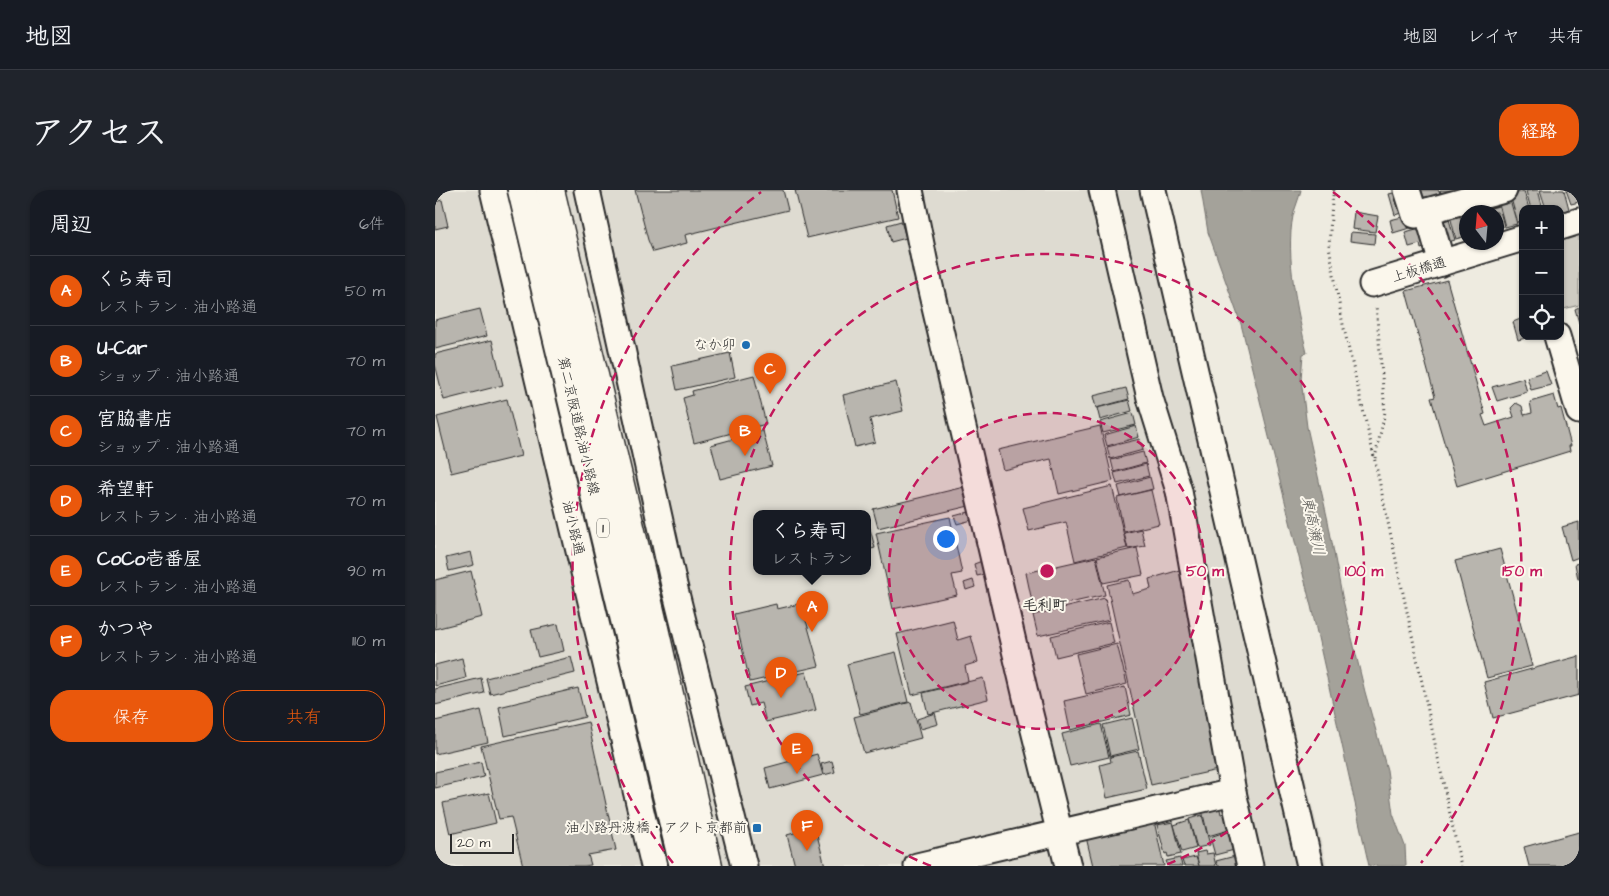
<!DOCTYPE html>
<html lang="ja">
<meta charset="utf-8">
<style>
:root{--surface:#171b24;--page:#20242c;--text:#f1f3f6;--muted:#9ea1a6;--line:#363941;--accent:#ea580c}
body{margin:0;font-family:"Architects Daughter","Klee One",sans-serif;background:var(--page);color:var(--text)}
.controls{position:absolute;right:15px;top:15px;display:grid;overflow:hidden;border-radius:10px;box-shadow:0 1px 4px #0004}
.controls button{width:45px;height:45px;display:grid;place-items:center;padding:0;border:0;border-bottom:1px solid var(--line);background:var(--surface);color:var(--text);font:25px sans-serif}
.compass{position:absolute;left:1024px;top:15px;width:45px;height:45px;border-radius:50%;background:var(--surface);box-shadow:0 1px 4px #0004;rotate:344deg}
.scale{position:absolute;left:15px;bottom:12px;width:64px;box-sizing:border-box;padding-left:5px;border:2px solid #2b2b2b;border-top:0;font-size:14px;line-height:18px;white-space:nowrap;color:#2b2b2b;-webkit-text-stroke:4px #fbf7ec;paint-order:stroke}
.you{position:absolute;left:510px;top:348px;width:18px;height:18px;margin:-12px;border:4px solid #fff;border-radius:50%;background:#1a73e8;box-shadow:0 0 0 8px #1a73e833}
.badge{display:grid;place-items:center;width:32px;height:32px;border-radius:50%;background:var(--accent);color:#fff;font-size:16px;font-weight:700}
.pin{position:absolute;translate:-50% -41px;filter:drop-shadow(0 1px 2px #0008)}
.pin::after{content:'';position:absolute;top:26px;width:18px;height:15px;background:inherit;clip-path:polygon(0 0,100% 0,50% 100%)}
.popup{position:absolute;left:318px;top:320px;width:118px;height:65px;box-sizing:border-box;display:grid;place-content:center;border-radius:10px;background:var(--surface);filter:drop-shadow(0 1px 4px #0005);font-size:16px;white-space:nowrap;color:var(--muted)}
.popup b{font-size:19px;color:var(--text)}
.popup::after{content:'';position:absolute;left:50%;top:100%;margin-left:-10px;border:10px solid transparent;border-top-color:var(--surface)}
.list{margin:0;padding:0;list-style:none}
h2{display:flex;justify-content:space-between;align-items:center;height:65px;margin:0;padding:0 20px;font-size:21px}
h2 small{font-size:16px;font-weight:400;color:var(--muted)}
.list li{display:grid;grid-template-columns:32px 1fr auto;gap:15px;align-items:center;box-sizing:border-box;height:70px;padding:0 20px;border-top:1px solid var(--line)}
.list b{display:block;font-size:19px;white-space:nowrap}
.list p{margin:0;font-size:16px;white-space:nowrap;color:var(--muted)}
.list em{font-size:16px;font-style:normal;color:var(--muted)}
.actions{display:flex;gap:10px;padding:15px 20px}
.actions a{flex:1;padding:11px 0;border:1px solid var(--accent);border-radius:20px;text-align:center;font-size:18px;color:var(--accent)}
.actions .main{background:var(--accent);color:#fff}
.icon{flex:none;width:28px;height:28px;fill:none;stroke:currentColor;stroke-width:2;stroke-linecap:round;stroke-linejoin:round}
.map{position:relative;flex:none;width:1144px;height:676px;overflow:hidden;border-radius:20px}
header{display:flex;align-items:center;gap:30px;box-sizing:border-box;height:70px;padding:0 25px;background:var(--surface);border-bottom:1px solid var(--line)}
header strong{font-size:24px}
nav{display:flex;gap:28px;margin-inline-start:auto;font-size:18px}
.intro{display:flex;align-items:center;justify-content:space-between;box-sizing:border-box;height:120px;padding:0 30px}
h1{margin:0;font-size:35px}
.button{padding:12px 22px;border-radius:20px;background:var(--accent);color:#fff;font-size:18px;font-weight:700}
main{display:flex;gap:30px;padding:0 30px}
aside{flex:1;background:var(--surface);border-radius:20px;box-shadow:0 1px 4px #0004}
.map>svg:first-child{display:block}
</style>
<header>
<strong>地図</strong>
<nav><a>地図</a><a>レイヤ</a><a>共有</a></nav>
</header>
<div class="intro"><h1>アクセス</h1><a class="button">経路</a></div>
<main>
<aside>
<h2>周辺<small>6件</small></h2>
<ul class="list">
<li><span class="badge">A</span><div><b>くら寿司</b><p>レストラン · 油小路通</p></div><em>50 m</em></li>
<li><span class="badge">B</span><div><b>U-Car</b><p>ショップ · 油小路通</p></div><em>70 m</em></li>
<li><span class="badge">C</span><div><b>宮脇書店</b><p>ショップ · 油小路通</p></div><em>70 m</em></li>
<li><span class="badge">D</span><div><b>希望軒</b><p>レストラン · 油小路通</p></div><em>70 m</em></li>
<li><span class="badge">E</span><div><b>CoCo壱番屋</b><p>レストラン · 油小路通</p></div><em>90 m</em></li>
<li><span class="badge">F</span><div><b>かつや</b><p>レストラン · 油小路通</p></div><em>110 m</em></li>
</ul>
<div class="actions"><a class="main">保存</a><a>共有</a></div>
</aside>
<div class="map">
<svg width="1144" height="676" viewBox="0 0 1144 676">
<rect width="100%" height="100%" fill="#eeebe0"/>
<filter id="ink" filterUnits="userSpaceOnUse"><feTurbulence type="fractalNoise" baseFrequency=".02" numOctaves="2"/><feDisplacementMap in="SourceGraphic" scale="10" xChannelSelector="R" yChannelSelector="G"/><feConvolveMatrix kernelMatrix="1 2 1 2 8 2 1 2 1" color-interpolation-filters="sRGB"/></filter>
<g filter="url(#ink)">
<!-- built -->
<path fill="#dedbd1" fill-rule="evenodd" d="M 0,0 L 726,0 L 892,676 L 0,676 ZM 322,323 L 432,323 L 432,381 L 322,381 Z"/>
<!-- green -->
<polygon fill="#cecbc2" stroke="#7c7b76" points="1144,42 1144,115 1125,120 1125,48"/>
<!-- water -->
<path fill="#a4a29a" stroke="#74726e" d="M 766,0 L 866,0 C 864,9 860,17 858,26 C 850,66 863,124 872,163 L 868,164 L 866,189 L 872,237 L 893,331 L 907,406 L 930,502 L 952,580 L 958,624 L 970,656 L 971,676 L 934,676 L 876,416 L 806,134 L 773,42 Z"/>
<!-- building -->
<g fill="#b8b5ae" stroke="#2b2b2b">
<polygon points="200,0 348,0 353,20 250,45 252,53 218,62 213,50"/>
<polygon points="360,0 457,0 463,27 372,48"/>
<polygon points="981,0 1004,0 1006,8 985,14"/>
<polygon points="1005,0 1020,0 1021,3 1007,7"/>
<polygon points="1103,0 1108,19 1096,19 1091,1"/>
<polygon points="1105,0 1129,0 1134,19 1125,22 1125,19 1111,19"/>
<polygon points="1131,0 1144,0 1144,12 1136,14"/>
<polygon points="967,1 972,21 960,25 954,4"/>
<polygon points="1089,1 1094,19 1088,19 1088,31 1083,33 1075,5"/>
<polygon points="1073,3 1082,34 1070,37 1062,6"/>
<polygon points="1062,9 1069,36 1062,38 1062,22 1054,22 1051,12"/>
<polygon points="7,10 13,36 0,39 0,12"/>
<polygon points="1049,12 1052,22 1040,22 1038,15"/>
<polygon points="1036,16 1038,22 1032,22 1032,39 1026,19"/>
<polygon points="1023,19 1031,46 1021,49 1014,22"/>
<polygon points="919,22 943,26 940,42 917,39"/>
<polygon points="1012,23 1020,50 1006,54 999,27"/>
<polygon points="975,25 978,37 958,43 955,30"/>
<polygon points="466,31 471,48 456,52 452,35"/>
<polygon points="989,37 995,56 986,59 985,54 974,57 970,42"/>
<polygon points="916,42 940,44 939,54 915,51"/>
<polygon points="1012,90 1050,224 1047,225 1051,236 1079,227 1076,218 1081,213 1087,216 1089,225 1097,223 1095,212 1119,205 1123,219 1126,218 1136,256 1134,256 1135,261 1022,296 996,208 1000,207 971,101"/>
<polygon points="1144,117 1144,133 1140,119"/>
<polygon points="45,119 52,146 0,159 0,130"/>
<polygon points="1088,128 1088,146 1098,146 1083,150 1078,132"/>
<polygon points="57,150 68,195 9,210 0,174 0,164"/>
<polygon points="295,163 300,187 242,200 237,176"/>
<polygon points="1111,181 1116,195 1096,200 1092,187"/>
<polygon points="319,185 331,234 259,253 248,208 258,205 257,201"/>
<polygon points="1088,188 1092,202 1062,211 1057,197"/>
<polygon points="461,192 468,221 435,229 440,252 420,257 408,205"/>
<polygon points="691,198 694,209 661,218 658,206"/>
<polygon points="72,209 86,266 16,283 2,227"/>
<polygon points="694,210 697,221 665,230 662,218"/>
<polygon points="698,223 701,235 668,243 665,232"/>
<polygon points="665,236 678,291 624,304 616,269 568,280 563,260"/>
<polygon points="701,236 704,247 672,256 669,245"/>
<polygon points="328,241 337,276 285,289 276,255"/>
<polygon points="705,249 708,260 675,269 672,257"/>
<polygon points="708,262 711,273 679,282 676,270"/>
<polygon points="711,274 714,286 682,294 679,283"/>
<polygon points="715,287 718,299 686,307 683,296"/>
<polygon points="677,296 692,358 640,371 631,332 594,341 588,318"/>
<polygon points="529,297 534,316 443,338 438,319"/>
<polygon points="716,300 724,334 689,342 682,308"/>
<polygon points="534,322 537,330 522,334 519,326"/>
<polygon points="432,327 440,358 432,360"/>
<polygon points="515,327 527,383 517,385 522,405 458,419 441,343"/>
<polygon points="1144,332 1144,367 1136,370 1127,337"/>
<polygon points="706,339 710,356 693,359 689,343"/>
<polygon points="702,358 708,385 668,393 662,367"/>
<polygon points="1065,359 1097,476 1052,488 1020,371"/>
<polygon points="36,362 39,375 14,381 11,368"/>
<polygon points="661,367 670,405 599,421 591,383"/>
<polygon points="547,371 551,384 542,386 539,374"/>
<polygon points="1144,373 1144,389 1143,389 1140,374"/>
<polygon points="748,379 757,451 787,579 716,595 672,395 694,390 697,404 716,399 714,389"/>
<polygon points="36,381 47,427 0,439 0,390"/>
<polygon points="538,390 540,397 531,400 529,393"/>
<polygon points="670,408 675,430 603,446 598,425"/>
<polygon points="341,414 342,419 364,414 365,416 367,416 384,476 315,492 299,424"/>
<polygon points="518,430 523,450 536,446 543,472 530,476 533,491 477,505 462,444"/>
<polygon points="674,432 679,453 621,467 616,446"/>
<polygon points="123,434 129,461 103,467 96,440"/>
<polygon points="682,454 692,494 651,504 641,464"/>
<polygon points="461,462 473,512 425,524 412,474"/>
<polygon points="1144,466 1144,505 1058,528 1049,492"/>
<polygon points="136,467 140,483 55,504 51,488"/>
<polygon points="27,468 31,488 0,496 0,475"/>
<polygon points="371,482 381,520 331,532 326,513 315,516 310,497"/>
<polygon points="46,488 49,503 0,515 0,499"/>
<polygon points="548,488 553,509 493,524 488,503"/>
<polygon points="690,497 696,525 635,540 629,511"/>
<polygon points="143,498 150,527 70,546 64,517"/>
<polygon points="476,512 486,548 429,563 419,527"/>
<polygon points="46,520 53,552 0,564 0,531"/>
<polygon points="500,523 503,534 485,539 482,529"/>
<polygon points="697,528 704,559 675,566 668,535"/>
<polygon points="153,532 181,660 153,665 156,675 149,676 88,676 76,627 64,629 46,556"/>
<polygon points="666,534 674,567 635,576 627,544"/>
<polygon points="703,561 712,599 672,608 665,575 676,572 675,567"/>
<polygon points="382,564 388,585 335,599 330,578"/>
<polygon points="397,571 400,582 389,585 386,574"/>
<polygon points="46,572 49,587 0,598 0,582"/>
<polygon points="54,603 61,633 15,644 8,613"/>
<polygon points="784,615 786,624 793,622 797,639 773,646 767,620"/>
<polygon points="767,625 775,655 762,658 754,629"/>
<polygon points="754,630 761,658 747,662 739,635"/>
<polygon points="719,631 729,676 658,676 651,647"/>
<polygon points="738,632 746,664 733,667 732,663 730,664 722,635"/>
<polygon points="380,637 390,676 360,676 352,645"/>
<polygon points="796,640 803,659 780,665 775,647"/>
<polygon points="1144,642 1144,676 1094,676 1089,657"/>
<polygon points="770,661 771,664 778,663 781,676 764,676 761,663"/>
<polygon points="804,665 807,676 783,676 781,671"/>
<polygon points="761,667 764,676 749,676 747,670"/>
<polygon points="745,668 747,676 733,676 731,671"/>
</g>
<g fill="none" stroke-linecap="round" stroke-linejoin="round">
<!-- minor casing -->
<g stroke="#2b2b2b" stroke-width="29">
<g id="minor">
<polyline points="58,0 219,676"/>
<polyline points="152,0 239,395 309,676"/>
<polyline points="475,0 491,79 594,520 633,676"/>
<polyline points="667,0 715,208 744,301 798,602 815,676"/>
<polyline points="718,0 875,676"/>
<polyline points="972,0 980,25 992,21"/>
<polyline points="1125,37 1144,31"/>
<polyline points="1007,73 992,21 1069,0"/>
<polyline points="937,94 1088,48"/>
<polyline points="1122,146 1144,221"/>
<polyline points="482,676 798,602"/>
</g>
</g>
<!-- highway casing -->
<g stroke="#2b2b2b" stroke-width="31">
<g id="highway">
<polyline points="87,0 249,676"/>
<polyline points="115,0 218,434 273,676"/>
</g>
</g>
<!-- path -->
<g stroke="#2b2b2b" stroke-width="3" stroke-dasharray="1 4" stroke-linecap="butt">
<polyline points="899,0 897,12 894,56 907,130 940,271 1026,676"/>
<polyline points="940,268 950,222 941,115"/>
</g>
<!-- minor -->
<use href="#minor" stroke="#fbf7ec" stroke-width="25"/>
<!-- highway -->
<use href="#highway" stroke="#fbf7ec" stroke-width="28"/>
</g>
</g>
<!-- distance rings -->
<circle cx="612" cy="381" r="158" fill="#c2185b" fill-opacity=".12"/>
<g fill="none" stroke="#c2185b" stroke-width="2.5" stroke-dasharray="9 6">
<circle cx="612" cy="381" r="158"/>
<path d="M496 676A317 317 0 1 1 728 676"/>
<path d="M238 673A475 475 0 0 1 326 2M898 2A475 475 0 0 1 986 673"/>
</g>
<!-- markers -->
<g fill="#1f6fb2" stroke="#fbf7ec" stroke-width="2">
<circle cx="311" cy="155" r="5"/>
<rect x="317" y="633" width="10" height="10" rx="2.5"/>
</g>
<g text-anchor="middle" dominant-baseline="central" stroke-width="4" stroke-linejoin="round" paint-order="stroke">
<!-- shield labels -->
<rect fill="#fbf7ec" stroke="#696865" stroke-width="1" x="162" y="328.5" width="12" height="19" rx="4"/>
<g font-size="12" font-weight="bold" fill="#2b2b2b">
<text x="168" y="338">1</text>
</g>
<!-- street labels -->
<g font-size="14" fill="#2b2b2b" stroke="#fbf7ec">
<text transform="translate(984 80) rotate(-17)">上板橋通</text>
<text transform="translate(143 236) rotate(77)">第二京阪道路;油小路線</text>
<text transform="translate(138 338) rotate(77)">油小路通</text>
</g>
<!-- poi labels -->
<g font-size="14" fill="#2b2b2b" stroke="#fbf7ec" text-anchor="end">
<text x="301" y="155">なか卯</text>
<text x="312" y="638">油小路丹波橋・アクト京都前</text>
</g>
<!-- water labels -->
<g font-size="15" font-style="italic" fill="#555552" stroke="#fbf7ec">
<text transform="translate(878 336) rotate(78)">東高瀬川</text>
</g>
<!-- neighbourhood labels -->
<g font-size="15" font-weight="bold" fill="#2b2b2b" stroke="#fbf7ec">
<text x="610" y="415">毛利町</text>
</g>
</g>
<circle cx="612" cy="381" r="8" fill="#c2185b" stroke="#fbf7ec" stroke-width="2.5"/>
<g font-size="15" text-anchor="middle" font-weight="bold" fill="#c2185b" stroke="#fbf7ec" stroke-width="4" stroke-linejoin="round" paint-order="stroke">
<text x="770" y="386">50 m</text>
<text x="929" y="386">100 m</text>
<text x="1087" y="386">150 m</text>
</g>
</svg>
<div class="controls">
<button>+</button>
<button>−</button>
<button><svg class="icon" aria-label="locate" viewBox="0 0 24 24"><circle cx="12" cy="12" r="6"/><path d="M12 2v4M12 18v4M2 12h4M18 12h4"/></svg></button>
</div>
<svg class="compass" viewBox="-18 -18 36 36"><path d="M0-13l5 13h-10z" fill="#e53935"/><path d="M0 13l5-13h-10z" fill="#9ea1a6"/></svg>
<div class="scale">20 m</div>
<div class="you"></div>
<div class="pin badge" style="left:377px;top:442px">A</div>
<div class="popup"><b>くら寿司</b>レストラン</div>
<div class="pin badge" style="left:310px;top:266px">B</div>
<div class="pin badge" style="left:335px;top:204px">C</div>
<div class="pin badge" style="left:346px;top:508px">D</div>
<div class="pin badge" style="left:362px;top:584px">E</div>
<div class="pin badge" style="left:372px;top:661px">F</div>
</div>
</main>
